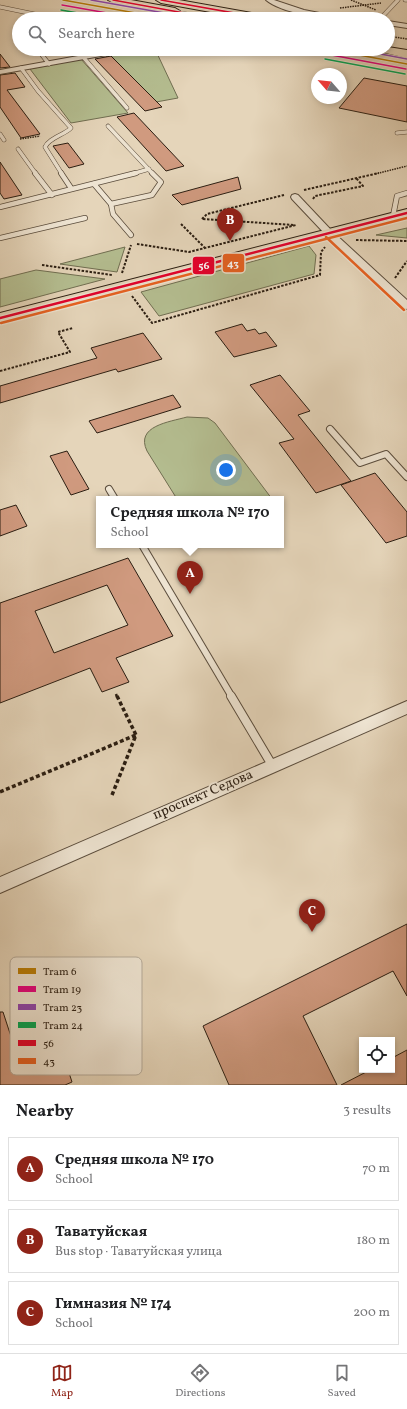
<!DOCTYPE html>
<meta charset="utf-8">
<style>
:root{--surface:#fff;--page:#f2f2f2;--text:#202124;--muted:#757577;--line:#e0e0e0;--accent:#8f2418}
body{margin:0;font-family:Vollkorn,serif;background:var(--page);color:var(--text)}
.controls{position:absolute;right:12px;bottom:12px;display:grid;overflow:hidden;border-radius:0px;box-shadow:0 2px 6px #0003}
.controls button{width:36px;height:36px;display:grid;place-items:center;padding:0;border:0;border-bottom:1px solid var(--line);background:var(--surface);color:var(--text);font:20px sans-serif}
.compass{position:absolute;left:311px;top:68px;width:36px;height:36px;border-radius:50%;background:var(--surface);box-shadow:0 2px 6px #0003;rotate:298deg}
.you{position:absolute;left:226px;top:470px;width:14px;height:14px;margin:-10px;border:3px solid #fff;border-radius:50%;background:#1a73e8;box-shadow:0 0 0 6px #1a73e833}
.badge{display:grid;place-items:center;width:26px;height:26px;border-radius:50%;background:var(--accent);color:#fff;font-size:13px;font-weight:700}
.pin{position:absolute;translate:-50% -33px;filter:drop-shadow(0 1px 2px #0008)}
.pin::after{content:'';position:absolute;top:21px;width:14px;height:12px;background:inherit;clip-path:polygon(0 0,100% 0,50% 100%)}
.popup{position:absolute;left:96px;top:496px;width:188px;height:52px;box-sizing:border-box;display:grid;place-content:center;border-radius:0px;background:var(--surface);filter:drop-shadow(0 1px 3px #0005);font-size:13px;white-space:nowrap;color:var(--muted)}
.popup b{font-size:15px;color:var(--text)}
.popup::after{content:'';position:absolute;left:50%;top:100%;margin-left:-8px;border:8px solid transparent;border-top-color:var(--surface)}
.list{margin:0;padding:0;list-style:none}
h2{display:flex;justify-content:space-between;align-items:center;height:52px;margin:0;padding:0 16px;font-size:17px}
h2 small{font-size:13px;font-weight:400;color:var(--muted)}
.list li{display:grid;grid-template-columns:26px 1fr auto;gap:12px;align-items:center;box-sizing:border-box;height:64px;margin:0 8px 8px;padding:0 8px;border:1px solid var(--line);border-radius:0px}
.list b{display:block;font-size:15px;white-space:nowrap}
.list p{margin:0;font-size:13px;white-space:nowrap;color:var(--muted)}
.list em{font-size:13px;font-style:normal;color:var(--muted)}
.icon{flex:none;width:22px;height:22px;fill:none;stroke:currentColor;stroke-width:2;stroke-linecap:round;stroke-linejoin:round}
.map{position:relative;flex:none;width:407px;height:1085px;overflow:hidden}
.search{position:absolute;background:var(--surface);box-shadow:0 2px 6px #0003;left:12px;right:12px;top:12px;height:44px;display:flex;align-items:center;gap:10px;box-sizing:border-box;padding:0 14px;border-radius:22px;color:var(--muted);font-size:15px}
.sheet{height:268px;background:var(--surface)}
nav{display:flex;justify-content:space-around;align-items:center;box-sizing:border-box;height:56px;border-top:1px solid var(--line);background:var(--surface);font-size:11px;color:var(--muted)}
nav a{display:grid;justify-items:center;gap:2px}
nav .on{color:var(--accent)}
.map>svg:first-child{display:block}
</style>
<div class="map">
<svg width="407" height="1085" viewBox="0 0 407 1085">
<rect width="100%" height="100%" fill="#e5d5ba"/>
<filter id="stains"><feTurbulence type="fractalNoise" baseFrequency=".005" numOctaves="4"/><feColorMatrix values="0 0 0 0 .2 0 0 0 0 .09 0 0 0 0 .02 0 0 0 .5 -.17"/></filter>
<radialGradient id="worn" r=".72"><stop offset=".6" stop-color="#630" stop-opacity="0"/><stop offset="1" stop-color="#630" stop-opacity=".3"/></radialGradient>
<!-- green -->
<g fill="#b4bd90" stroke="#706e51">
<polygon points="130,49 155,49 178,98 156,102 104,54"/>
<polygon points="81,59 128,113 71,123 30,69"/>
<polygon points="407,228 407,238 376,235"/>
<polygon points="309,246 316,255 314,274 159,316 141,292"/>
<polygon points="125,247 117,272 60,264"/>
<polygon points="36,270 105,279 0,307 0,279"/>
<path d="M 187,417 L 208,418 L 215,423 L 272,499 L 177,499 L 147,451 C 135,426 169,422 187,417 Z"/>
</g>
<!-- building -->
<g fill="#d09a7f" stroke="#2b1e12" fill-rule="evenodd">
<polygon points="0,54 10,67 0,68"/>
<polygon points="111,56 162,107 145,111 95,59"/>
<polygon points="15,73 25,87 7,90 40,134 21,138 0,107 0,75"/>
<polygon points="364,78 407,86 407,122 339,108"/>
<polygon points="134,113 184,166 166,171 117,117"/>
<polygon points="68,143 84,164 69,168 53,146"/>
<polygon points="0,162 22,195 4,199 0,193"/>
<polygon points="238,177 241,189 182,205 172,195"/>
<polygon points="242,324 247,331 255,329 259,334 266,332 277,346 234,357 215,332"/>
<polygon points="143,333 162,359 118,372 116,369 0,403 0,386 97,358 91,348"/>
<polygon points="280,375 310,411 298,415 351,481 316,493 279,443 294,439 250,385"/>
<polygon points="173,395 181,407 97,433 89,421"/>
<polygon points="67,451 89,489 71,495 50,456"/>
<polygon points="375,473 407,512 407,536 386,543 341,485"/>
<polygon points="16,505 27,526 0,536 0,510"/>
<path d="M 128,558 L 173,636 L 116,658 L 129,682 L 102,692 L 90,668 L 0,703 L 0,603 ZM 107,585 L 128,625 L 54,653 L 35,611 Z"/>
<polygon points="407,924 407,996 393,971 303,1016 337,1085 229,1085 203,1026"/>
<polygon points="0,1012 3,1012 21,1067 61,1048 72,1082 65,1085 0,1085"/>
<polygon points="407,1050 407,1085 341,1085 370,1070 392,1070 392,1058"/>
</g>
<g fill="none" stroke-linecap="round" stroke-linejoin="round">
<!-- service-far3 casing -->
<g stroke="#5a4c3c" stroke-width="4.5">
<g id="service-far3">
<polyline points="405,0 407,0"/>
<polyline points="0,7 58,19"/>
<polyline points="380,19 398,0"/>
<polyline points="43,49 38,50 49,64"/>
<polyline points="84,58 127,108"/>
<path d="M 21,68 L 38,91 L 71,128 C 64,135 49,138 45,147 L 62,174"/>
<polyline points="108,126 153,174"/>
<polyline points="397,133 407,132"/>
<polyline points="0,134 4,140"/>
<polyline points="18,149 36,174"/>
<polyline points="132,174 149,169"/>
</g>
</g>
<!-- service-far2 casing -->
<g stroke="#5a4c3c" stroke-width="6">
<g id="service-far2">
<polyline points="35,173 52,195"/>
<polyline points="61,173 71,188"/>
<polyline points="94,184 111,204 113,214 131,235"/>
<polyline points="111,204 152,195 161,182 152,173"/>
<polyline points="0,207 136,173"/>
<polyline points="393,216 397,196 407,193"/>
<polyline points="0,238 85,218"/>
</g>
</g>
<!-- service-far1 casing -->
<g stroke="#5a4c3c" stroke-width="8">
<g id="service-far1">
<polyline points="330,429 360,463 386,454 407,477"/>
<polyline points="109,489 115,499"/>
<polyline points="142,545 232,697"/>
</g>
</g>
<!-- service casing -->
<g stroke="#5a4c3c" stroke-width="10">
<polyline id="service" points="231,696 272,765"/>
</g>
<!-- minor casing -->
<g stroke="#5a4c3c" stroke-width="2">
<g id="minor">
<path d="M 266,0 L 274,0 L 304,10 L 340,17 L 343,19 C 324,19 281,13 266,0 Z"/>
<polygon points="182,12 187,13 180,19 173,19"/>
<polygon points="388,21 407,24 407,28 388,25"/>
<polygon points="117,49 133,49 129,51 0,74 0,70"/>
<polygon points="295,194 298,195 332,231 407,300 407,309 403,308 326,235 292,199 291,197 292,195"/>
<polygon points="407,701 407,714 0,893 0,877"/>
</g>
</g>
<!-- primary casing -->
<g stroke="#2b1e12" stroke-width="2">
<g id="primary">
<polygon points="108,0 131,0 175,8 180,11 175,14 113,3"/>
<polygon points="156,0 179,0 268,16 274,19 249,19 161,3"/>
<polygon points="388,47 407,50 407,58 377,51 375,49 388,49"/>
<polygon points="407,209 407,217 0,323 0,313"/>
</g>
</g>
<!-- path-far3 -->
<g stroke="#2b1e12" stroke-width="1.5" stroke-dasharray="1.5 1" stroke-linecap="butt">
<polyline points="351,0 376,10"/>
<polyline points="340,8 381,3"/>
<polyline points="349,14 372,13"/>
<polyline points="388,36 407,39"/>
<polyline points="20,139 40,136"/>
<polyline points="375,174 407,166"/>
</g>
<!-- path-far2 -->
<g stroke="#2b1e12" stroke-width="2" stroke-dasharray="2.5 1.5" stroke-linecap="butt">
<polyline points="304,190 379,173"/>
<polyline points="313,199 315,196 363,186 356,178"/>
<polyline points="202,219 207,214 284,195"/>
<polyline points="203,219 294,225"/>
<polyline points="181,224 205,248"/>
<polyline points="356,240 407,241"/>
<polyline points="137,244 189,252 296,225"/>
<polyline points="42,265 112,275"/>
<polyline points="122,273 131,245"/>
<polyline points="395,278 407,261"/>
<polyline points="132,296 152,323 320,275 321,252 325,247"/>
<polyline points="0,371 70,352 58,332 73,328"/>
</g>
<!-- path-far1 -->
<polyline stroke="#2b1e12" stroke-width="2.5" stroke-dasharray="3 2" stroke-linecap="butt" points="116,694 117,697"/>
<!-- path -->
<g stroke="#2b1e12" stroke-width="3.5" stroke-dasharray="4 2.5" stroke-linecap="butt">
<polyline points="0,792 136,735"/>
<polyline points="112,795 136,735 117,696"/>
</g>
<!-- service-far3 -->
<use href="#service-far3" stroke="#eee4d2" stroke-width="3.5"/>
<!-- service-far2 -->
<use href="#service-far2" stroke="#eee4d2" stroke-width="4.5"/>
<!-- service-far1 -->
<use href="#service-far1" stroke="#eee4d2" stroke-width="6"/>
<!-- service -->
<use href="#service" stroke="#eee4d2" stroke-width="8"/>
<!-- minor -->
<use href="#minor" fill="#eee4d2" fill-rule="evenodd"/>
<!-- primary -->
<use href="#primary" fill="#e5d5ba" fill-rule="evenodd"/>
<!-- bus-1-far1 casing -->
<g stroke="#eee4d2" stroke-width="3">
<g id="bus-1-far1">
<polyline points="113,0 195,15"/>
<polyline points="161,0 268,19"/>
</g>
</g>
<!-- bus-1 casing -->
<g stroke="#eee4d2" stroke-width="5">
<polyline id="bus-1" points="0,318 407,213"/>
</g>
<!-- bus-2 casing -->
<g stroke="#eee4d2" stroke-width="5">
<g id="bus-2">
<polyline points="326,237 404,310"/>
<polyline points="1,323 407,218"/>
</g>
</g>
<!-- bus-1-far1 -->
<use href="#bus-1-far1" stroke="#e4002b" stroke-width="1.5"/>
<!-- bus-1 -->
<use href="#bus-1" stroke="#e4002b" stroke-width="2.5"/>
<!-- bus-2 -->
<use href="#bus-2" stroke="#e86121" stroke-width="2.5"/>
<!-- tram-1 casing -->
<g stroke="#eee4d2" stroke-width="3">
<g id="tram-1">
<polyline points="63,0 169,19"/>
<polyline points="327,49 407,64"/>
</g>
</g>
<!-- tram-2 casing -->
<g stroke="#eee4d2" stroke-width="3">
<g id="tram-2">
<polyline points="62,5 141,19"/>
<polyline points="326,54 406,69"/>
</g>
</g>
<!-- tram-3 casing -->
<g stroke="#eee4d2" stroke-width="3">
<g id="tram-3">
<polyline points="91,0 170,14"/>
<polyline points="354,49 407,59"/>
</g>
</g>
<!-- tram-4 casing -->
<g stroke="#eee4d2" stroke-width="3">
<g id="tram-4">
<polyline points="61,10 112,19"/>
<polyline points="325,59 405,74"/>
</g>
</g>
<!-- tram-1 -->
<use href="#tram-1" stroke="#ba7d05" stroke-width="1.5"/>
<!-- tram-2 -->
<use href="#tram-2" stroke="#e5007d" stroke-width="1.5"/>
<!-- tram-3 -->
<use href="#tram-3" stroke="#8e44ad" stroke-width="1.5"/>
<!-- tram-4 -->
<use href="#tram-4" stroke="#00a651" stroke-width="1.5"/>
</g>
<g text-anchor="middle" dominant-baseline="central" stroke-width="3.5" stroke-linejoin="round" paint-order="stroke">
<!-- near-street labels -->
<g font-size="14" fill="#2b1e12" stroke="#eee4d2">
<text transform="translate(203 795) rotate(-23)">проспект Седова</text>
</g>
</g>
<!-- legend -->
<rect x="10" y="957" width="132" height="118" rx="6" fill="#eee4d2" stroke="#b4a998" stroke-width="1"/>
<rect x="18" y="968" width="18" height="6" fill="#ba7d05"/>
<rect x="18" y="986" width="18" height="6" fill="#e5007d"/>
<rect x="18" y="1004" width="18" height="6" fill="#8e44ad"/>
<rect x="18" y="1022" width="18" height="6" fill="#00a651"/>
<rect x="18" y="1040" width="18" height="6" fill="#e4002b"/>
<rect x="18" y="1058" width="18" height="6" fill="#e86121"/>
<g font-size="11" fill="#2b1e12">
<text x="43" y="975">Tram 6</text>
<text x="43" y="993">Tram 19</text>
<text x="43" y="1011">Tram 23</text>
<text x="43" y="1029">Tram 24</text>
<text x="43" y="1047">56</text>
<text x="43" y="1065">43</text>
</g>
<g stroke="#eee4d2" stroke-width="1.5">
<rect x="222" y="253" width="23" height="20" rx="4" fill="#e86121"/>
<rect x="192" y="256" width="23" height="19" rx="4" fill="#e4002b"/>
</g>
<g font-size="11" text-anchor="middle" font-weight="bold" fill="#fff">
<text x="233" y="267">43</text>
<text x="204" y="269">56</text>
</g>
<rect width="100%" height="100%" filter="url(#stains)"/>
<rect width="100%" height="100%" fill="url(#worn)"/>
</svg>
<div class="controls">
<button><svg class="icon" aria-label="locate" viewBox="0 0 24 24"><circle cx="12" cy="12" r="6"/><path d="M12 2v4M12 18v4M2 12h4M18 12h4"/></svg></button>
</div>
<svg class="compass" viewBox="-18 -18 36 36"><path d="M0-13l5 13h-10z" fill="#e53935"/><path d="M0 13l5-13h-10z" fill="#757577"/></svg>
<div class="you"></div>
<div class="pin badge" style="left:190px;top:594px">A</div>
<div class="popup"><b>Средняя школа № 170</b>School</div>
<div class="pin badge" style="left:230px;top:241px">B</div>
<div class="pin badge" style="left:312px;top:932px">C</div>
<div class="search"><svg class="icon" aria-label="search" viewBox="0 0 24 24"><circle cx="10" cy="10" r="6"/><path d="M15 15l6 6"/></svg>Search here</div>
</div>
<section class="sheet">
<h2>Nearby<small>3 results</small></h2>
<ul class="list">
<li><span class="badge">A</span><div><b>Средняя школа № 170</b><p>School</p></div><em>70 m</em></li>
<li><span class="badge">B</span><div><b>Таватуйская</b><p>Bus stop · Таватуйская улица</p></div><em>180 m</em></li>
<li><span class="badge">C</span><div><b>Гимназия № 174</b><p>School</p></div><em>200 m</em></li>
</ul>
</section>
<nav>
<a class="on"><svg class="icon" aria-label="map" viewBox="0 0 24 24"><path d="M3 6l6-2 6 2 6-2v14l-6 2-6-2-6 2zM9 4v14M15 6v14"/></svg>Map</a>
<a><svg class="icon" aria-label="directions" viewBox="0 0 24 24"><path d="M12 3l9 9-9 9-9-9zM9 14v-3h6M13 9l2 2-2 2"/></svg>Directions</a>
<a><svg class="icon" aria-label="saved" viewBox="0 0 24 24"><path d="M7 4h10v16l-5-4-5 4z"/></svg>Saved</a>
</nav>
